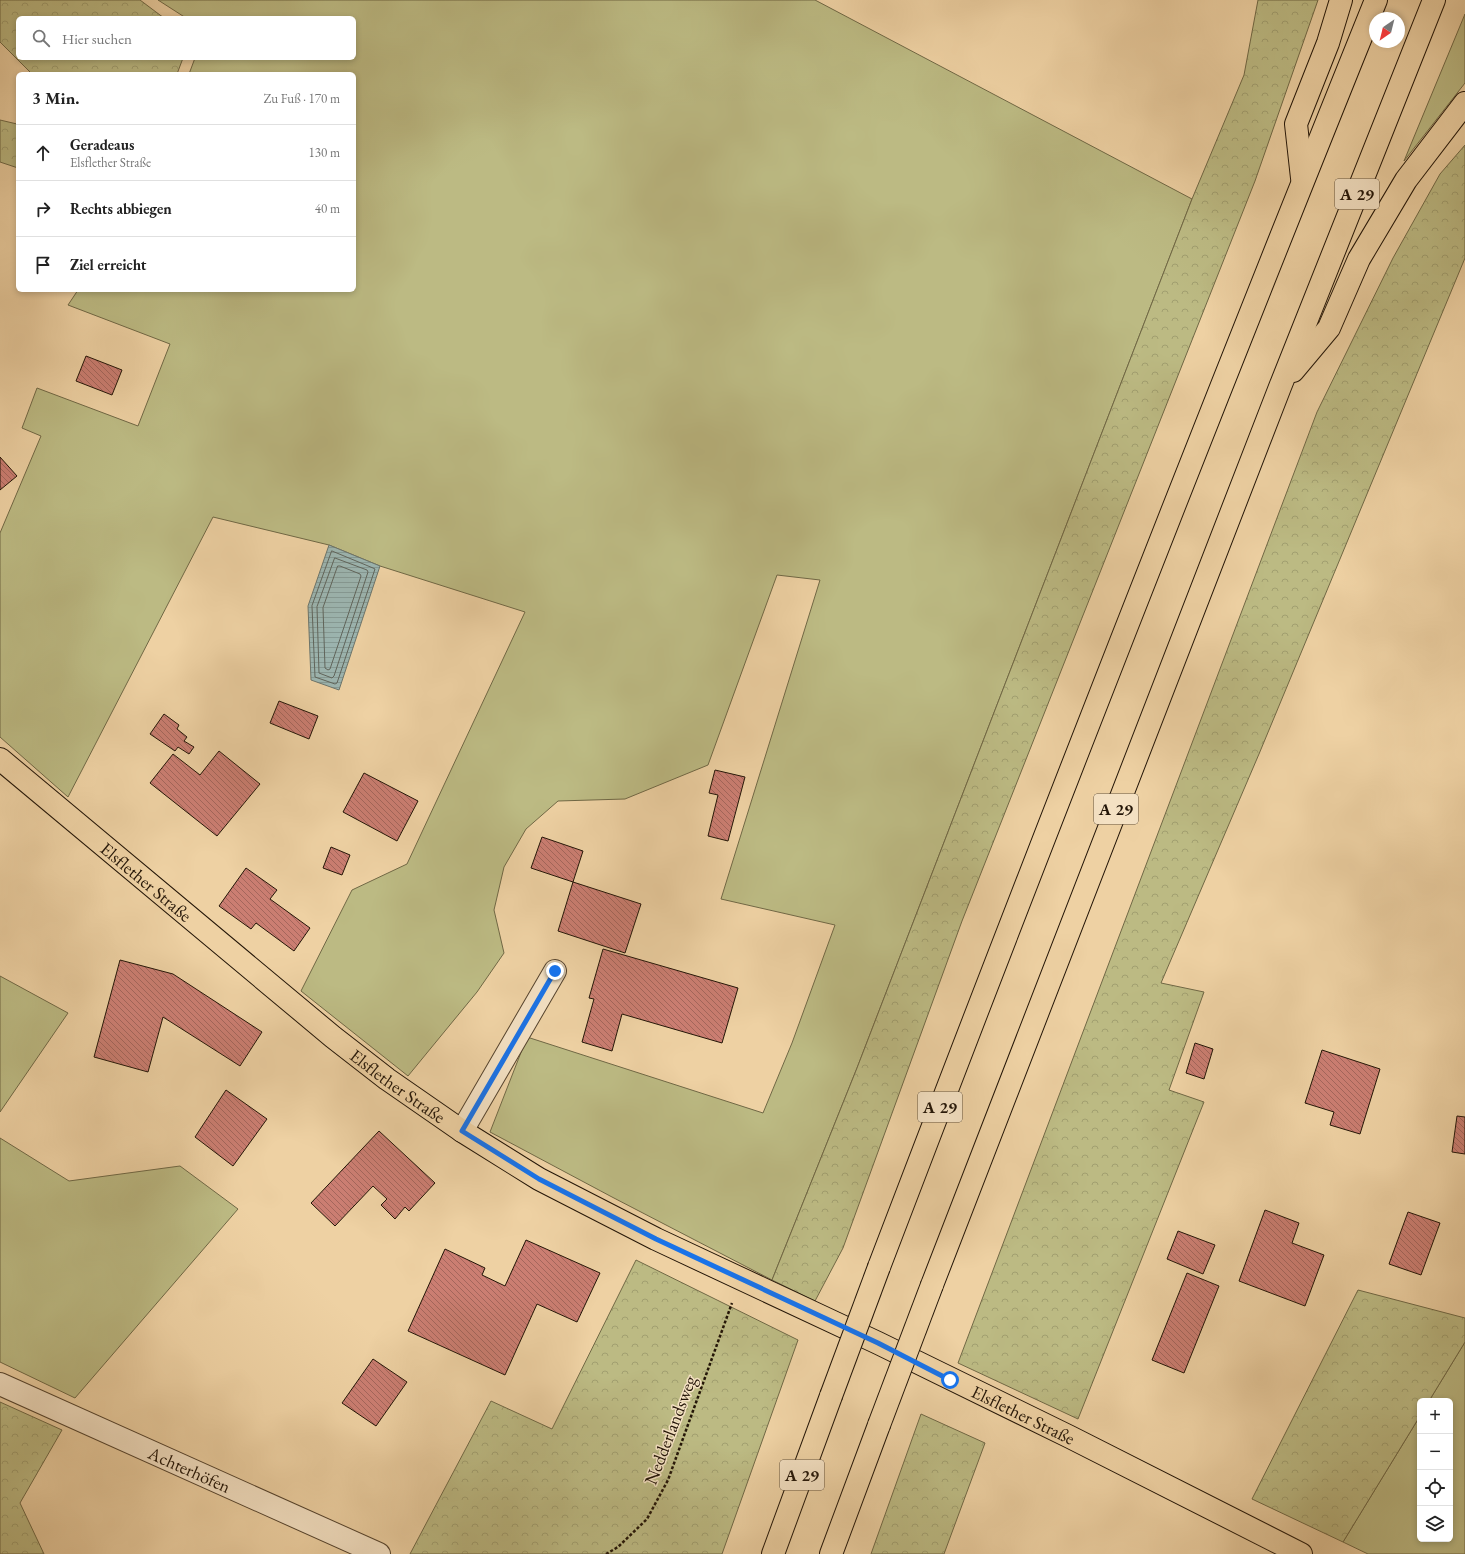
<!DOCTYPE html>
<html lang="de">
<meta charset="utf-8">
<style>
:root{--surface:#fff;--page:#f6f6f6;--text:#222;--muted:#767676;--line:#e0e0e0}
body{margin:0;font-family:"EB Garamond",serif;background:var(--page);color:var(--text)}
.controls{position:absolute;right:12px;bottom:12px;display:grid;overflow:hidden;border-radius:6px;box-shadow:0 2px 6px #0003}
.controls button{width:36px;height:36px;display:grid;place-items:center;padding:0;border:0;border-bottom:1px solid var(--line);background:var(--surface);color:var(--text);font:20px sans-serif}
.compass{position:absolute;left:1369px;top:12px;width:36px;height:36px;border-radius:50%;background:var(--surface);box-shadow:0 2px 6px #0003;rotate:215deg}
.stop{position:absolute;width:12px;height:12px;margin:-9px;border:3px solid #1a73e8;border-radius:50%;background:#fff}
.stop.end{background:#1a73e8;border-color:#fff;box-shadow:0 1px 4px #0008}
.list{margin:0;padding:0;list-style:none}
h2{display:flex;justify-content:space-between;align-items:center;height:52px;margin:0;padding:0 16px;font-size:17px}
h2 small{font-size:13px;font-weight:400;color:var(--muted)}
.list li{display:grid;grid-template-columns:26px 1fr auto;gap:12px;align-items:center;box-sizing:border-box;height:56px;padding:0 16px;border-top:1px solid var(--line)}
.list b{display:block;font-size:15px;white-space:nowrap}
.list p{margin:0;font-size:13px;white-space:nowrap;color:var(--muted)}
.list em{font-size:13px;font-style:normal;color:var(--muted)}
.icon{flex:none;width:22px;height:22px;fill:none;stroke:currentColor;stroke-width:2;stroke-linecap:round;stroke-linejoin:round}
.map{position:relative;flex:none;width:1465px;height:1554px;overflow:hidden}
.search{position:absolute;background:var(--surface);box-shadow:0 2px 6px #0003;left:16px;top:16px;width:340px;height:44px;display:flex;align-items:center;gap:10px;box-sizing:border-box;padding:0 14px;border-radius:6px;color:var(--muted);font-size:15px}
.panel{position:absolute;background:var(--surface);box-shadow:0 2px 6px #0003;left:16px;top:72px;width:340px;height:220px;border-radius:6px}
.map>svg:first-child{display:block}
</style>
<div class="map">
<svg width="1465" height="1554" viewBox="0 0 1465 1554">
<defs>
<pattern id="forest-crowns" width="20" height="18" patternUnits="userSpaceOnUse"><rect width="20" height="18" fill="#bcba83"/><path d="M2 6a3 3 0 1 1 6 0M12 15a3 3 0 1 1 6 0" fill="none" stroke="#a19f70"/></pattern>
<pattern id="water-rules" width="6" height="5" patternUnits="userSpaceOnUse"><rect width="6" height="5" fill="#9cb5b0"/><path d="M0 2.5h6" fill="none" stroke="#869b96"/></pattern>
<pattern id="building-back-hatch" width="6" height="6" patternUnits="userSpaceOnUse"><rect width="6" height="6" fill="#cb7e72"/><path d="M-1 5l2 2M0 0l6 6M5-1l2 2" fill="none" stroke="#a4665c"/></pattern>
</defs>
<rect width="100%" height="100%" fill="#eed1a3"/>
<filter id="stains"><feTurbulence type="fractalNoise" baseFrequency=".005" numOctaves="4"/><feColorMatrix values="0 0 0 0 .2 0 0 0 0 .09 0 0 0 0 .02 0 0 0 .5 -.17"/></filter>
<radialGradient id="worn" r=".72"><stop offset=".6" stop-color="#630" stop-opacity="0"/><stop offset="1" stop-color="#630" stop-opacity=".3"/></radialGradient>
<!-- green -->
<g fill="#bcba83" stroke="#706845">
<polygon points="158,0 815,0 1192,199 857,1068 772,1280 612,1197 490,1132 527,1037 763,1113 792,1043 835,925 721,899 820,580 777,575 708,765 625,799 558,801 526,829 504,867 494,910 504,953 477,992 408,1076 301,991 352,890 407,864 525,612 380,566 329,545 213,517 68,797 0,737 0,533 41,436 22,428 37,388 138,426 170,344 68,305 78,290 354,290 354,74 189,74 195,58 354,58 354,18 186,18"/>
<polygon points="1465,14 1465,83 1404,161"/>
<polygon points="0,976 68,1013 0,1112"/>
<polygon points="0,1138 69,1181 180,1166 238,1209 75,1398 0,1362"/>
<polygon points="1465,1342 1465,1554 1368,1554 1343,1542 1420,1416 1420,1539 1450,1539 1450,1401 1429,1401"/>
</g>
<!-- forest -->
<g fill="url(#forest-crowns)" stroke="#706845">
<polygon points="0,0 140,0 164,18 18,18 18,58 183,58 177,74 32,74 0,42"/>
<polygon points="1258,0 1318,0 1255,181 962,921 843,1248 815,1301 772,1280 857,1068 1192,199 1244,75"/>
<polygon points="0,120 17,124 18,122 18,168 0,162"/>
<polygon points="1465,145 1465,258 1259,754 1161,983 1204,992 1169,1090 1204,1102 1078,1419 958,1363 1317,412 1393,258 1440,174"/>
<polygon points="636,1260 798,1340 722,1554 410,1554 491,1401 552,1429"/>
<polygon points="1358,1290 1465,1318 1465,1342 1429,1401 1420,1401 1420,1416 1343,1542 1252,1499"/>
<polygon points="0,1402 62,1430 20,1503 44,1554 0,1554"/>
<polygon points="921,1414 985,1443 944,1554 871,1554"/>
</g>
<!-- water -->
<polygon fill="url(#water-rules)" stroke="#6c756c" points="329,545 380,566 339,690 311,680 308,606"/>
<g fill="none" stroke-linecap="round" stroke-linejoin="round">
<!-- shore -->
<g stroke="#60655c" stroke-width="1">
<polygon points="332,551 373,568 375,569 337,683 335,684 315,677 312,606"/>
<polygon points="335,558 367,570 368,572 334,676 332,678 319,673 317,607"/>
<polygon points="338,566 340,566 360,574 361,576 330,669 328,670 325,668 323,608"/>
</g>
</g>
<!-- building -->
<g fill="url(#building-back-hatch)" stroke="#231507">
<polygon points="86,356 122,370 112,395 76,381"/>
<polygon points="0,457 17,476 0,490"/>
<polygon points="279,701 318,716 309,739 270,723"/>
<polygon points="164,714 179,725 177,729 187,737 184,741 194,747 189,754 178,747 175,751 150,734"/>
<polygon points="219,751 260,784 217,836 150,783 173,754 200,775"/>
<polygon points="715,770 745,777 728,841 708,836 718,795 709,793"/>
<polygon points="364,773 418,801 397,841 343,812"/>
<polygon points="542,837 583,851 573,882 531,868"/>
<polygon points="331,847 350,855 342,875 323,868"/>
<polygon points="246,868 277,890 270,899 310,928 294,951 256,923 251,929 219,906"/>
<polygon points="573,882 641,904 625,953 558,931"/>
<polygon points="603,949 738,988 722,1043 622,1014 612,1051 582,1042 594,999 589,998"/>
<polygon points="120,960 173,974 262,1032 240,1066 163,1017 148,1072 94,1057"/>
<polygon points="1195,1043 1213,1049 1204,1079 1186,1073"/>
<polygon points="1322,1050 1380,1069 1360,1134 1330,1125 1334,1112 1305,1103"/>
<polygon points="226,1090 267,1119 233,1166 195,1137"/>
<polygon points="1457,1116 1465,1117 1465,1154 1452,1152"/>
<polygon points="379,1131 435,1183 409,1211 405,1207 395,1219 381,1205 387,1199 373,1186 335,1226 311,1203"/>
<polygon points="1265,1210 1299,1223 1292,1243 1324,1255 1305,1306 1239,1281"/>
<polygon points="1408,1212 1440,1223 1421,1275 1389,1264"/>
<polygon points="1178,1231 1215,1245 1203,1274 1167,1259"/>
<polygon points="526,1240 600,1273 577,1322 537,1304 505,1375 408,1331 445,1249 485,1268 482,1275 505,1286"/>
<polygon points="1187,1273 1219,1286 1184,1373 1152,1360"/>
<polygon points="373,1359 407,1382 376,1426 342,1403"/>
</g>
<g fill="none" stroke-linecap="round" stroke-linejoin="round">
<!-- minor casing -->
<g stroke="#56442e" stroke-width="24">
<g id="minor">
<polyline points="462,1131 555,971"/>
<path id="s1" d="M 0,1384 L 379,1554"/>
</g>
</g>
<!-- major casing -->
<g stroke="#231507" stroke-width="24">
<g id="major">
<path id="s2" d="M 0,759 L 333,1037 L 387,1079 L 462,1131 L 539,1179 L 656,1239 L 878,1343 L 1070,1437 L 1301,1554"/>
</g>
</g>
<!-- highway casing -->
<g stroke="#231507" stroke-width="24">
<g id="highway">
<polyline points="1302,178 1296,124 1328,43 1341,0"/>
<polyline points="1293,371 1329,328 1359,259 1406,180 1465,103"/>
<path d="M 879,1267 C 1041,843 1206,421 1376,0"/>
<polyline points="932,1285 1280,387 1434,0"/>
<polyline points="773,1554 831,1396"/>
<polyline points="831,1554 879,1425"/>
</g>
</g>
<!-- path -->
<polyline stroke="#231507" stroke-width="2.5" stroke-dasharray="3 2" stroke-linecap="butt" points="606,1554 618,1547 647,1519 668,1480 732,1303"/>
<!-- minor -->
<use href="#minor" stroke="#f4e1c3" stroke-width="22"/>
<!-- major -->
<use href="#major" stroke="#eed1a3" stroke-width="22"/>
<!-- highway -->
<use href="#highway" stroke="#eed1a3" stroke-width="22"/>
<!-- highway-bridge casing -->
<g stroke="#231507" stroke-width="24" stroke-linecap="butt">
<g id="highway-bridge">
<polyline points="831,1396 879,1267"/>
<polyline points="879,1425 932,1285"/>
</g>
</g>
<!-- highway-bridge -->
<use href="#highway-bridge" stroke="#eed1a3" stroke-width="22"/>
</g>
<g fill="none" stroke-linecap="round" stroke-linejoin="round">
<!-- route -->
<polyline stroke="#1a73e8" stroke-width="5" points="555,971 462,1131 539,1179 656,1239 878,1343 950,1380"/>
</g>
<g text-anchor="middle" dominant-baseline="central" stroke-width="3" stroke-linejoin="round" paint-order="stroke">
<!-- shield labels -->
<g fill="#f4e1c3" stroke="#62523f" stroke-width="1">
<rect x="1335" y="179" width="44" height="30" rx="3"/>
<rect x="1094" y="794" width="44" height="30" rx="3"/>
<rect x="918" y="1092" width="44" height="30" rx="3"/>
<rect x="780" y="1460" width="44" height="30" rx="3"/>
</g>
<g font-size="17" font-weight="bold" fill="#231507">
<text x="1357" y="194">A 29</text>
<text x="1116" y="809">A 29</text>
<text x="940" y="1107">A 29</text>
<text x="802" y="1475">A 29</text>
</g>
<!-- street labels -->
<g font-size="18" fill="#231507" stroke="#f4e1c3">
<text stroke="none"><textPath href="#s2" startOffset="191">Elsflether Straße</textPath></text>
<text stroke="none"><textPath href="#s2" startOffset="515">Elsflether Straße</textPath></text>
<text stroke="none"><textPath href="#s2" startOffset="1223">Elsflether Straße</textPath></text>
<text transform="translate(670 1430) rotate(-69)">Nedderlandsweg</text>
<text stroke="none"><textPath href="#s1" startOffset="208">Achterhöfen</textPath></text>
</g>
</g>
<rect width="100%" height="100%" filter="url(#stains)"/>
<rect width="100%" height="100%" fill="url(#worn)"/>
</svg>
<div class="controls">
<button>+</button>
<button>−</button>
<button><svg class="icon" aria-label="locate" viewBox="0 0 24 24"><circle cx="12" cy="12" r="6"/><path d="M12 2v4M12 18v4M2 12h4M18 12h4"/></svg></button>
<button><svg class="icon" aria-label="layers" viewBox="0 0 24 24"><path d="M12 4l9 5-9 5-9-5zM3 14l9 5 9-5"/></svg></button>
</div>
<svg class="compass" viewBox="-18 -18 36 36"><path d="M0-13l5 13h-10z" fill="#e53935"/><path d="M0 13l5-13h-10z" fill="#767676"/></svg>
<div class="stop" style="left:950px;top:1380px"></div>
<div class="stop end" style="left:555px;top:971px"></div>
<div class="search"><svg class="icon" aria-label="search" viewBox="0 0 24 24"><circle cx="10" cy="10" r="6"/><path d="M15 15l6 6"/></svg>Hier suchen</div>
<section class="panel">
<h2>3 Min.<small>Zu Fuß · 170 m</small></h2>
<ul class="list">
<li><svg class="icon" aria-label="ahead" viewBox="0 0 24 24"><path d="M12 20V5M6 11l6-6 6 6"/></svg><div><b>Geradeaus</b><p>Elsflether Straße</p></div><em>130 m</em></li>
<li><svg class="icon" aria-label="right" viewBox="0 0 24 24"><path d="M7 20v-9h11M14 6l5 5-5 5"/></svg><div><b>Rechts abbiegen</b></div><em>40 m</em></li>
<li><svg class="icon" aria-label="arrive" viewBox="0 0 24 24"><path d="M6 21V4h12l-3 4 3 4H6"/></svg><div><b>Ziel erreicht</b></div></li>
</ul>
</section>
</div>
